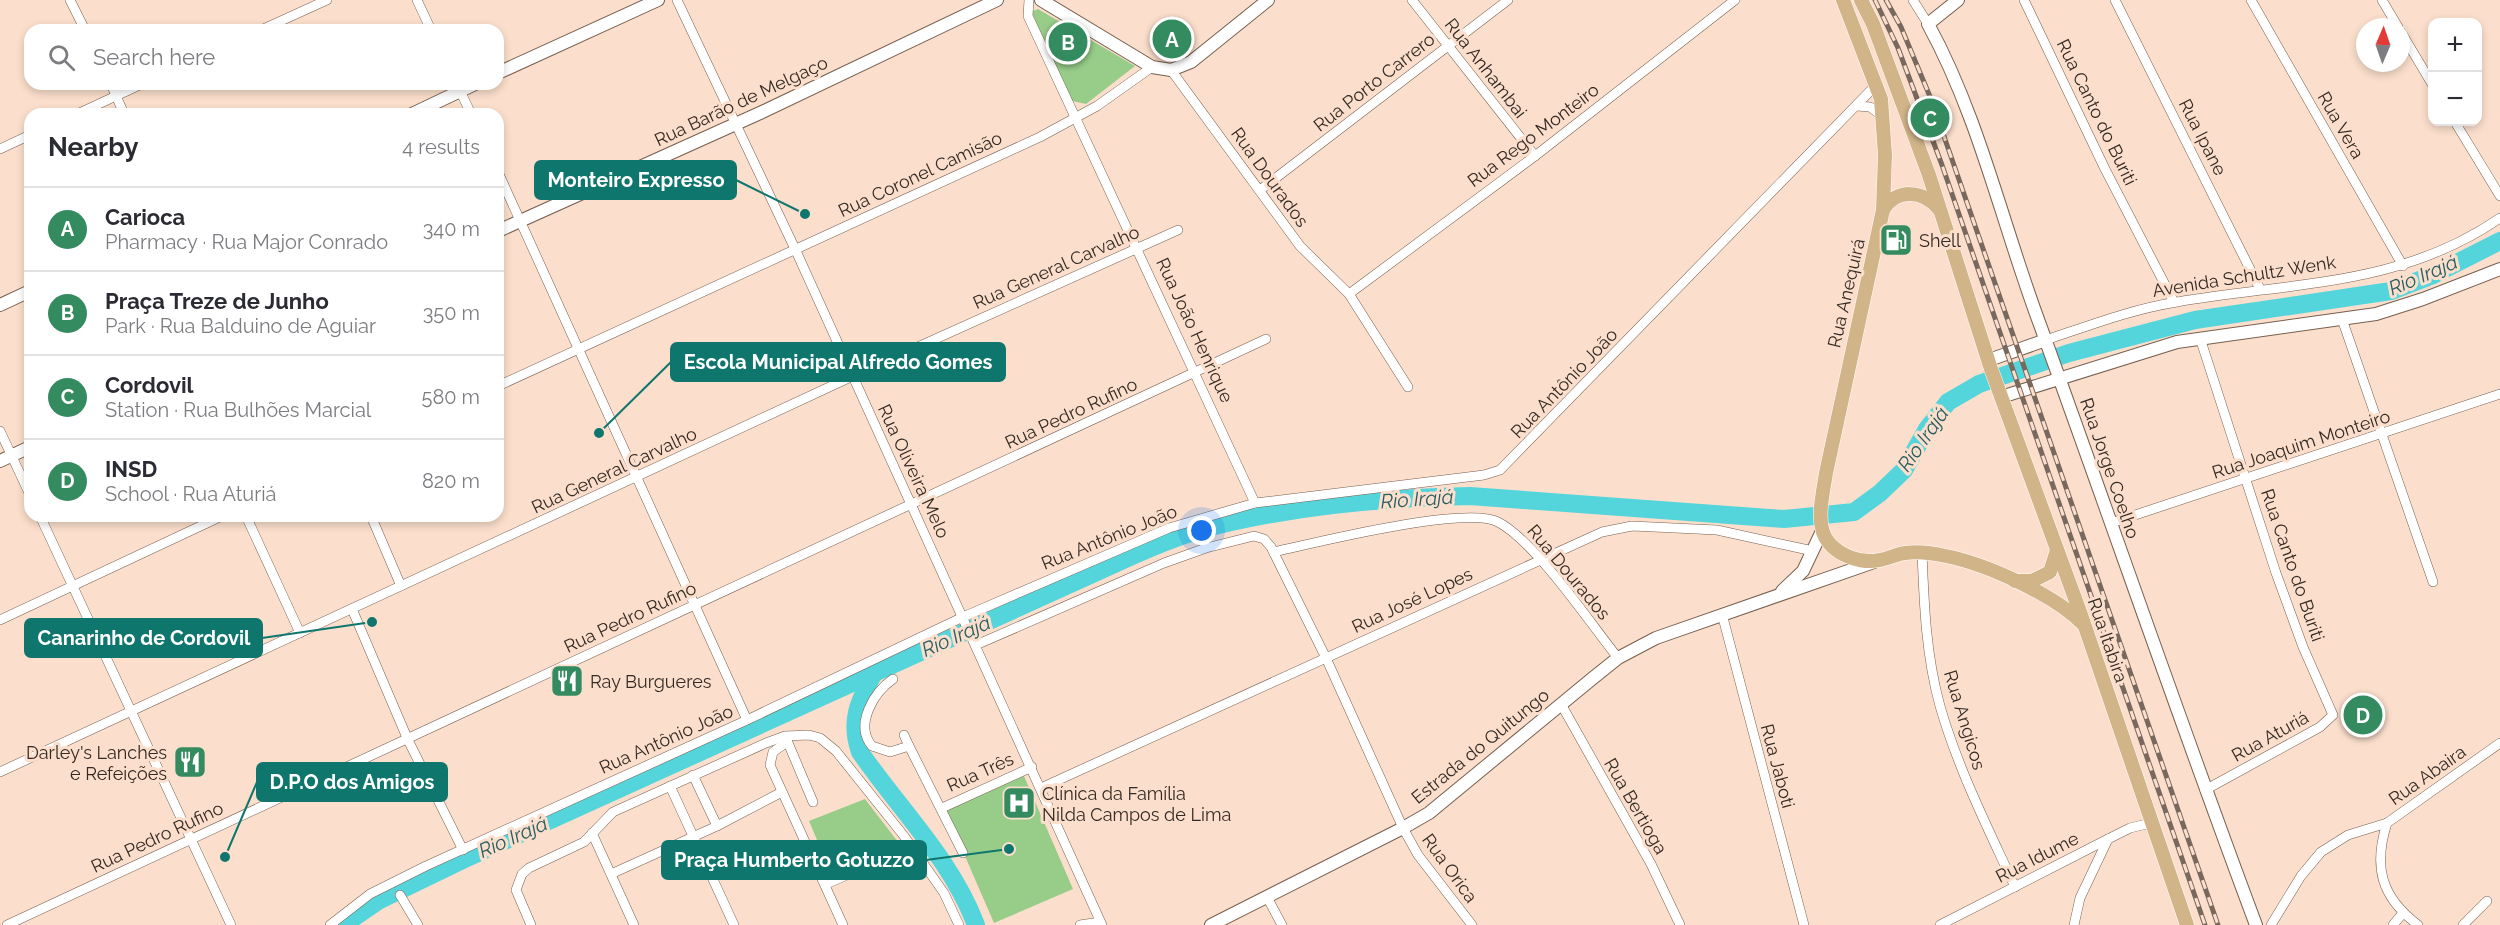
<!DOCTYPE html>
<meta charset="utf-8">
<style>
:root{--surface:#fff;--page:#f7f7f7;--text:#2b2b33;--muted:#7c7c81;--line:#e1e1e2;--accent:#348b60}
body{margin:0;font-family:Raleway,sans-serif;background:var(--page);color:var(--text)}
.controls{position:absolute;right:18px;top:18px;display:grid;overflow:hidden;border-radius:12px;box-shadow:0 3px 9px #0003}
.controls button{width:54px;height:54px;display:grid;place-items:center;padding:0;border:0;border-bottom:2px solid var(--line);background:var(--surface);color:var(--text);font:30px sans-serif}
.compass{position:absolute;left:2356px;top:18px;width:54px;height:54px;border-radius:50%;background:var(--surface);box-shadow:0 3px 9px #0003;rotate:2deg}
.you{position:absolute;left:1202px;top:531px;width:21px;height:21px;margin:-15px;border:4px solid #fff;border-radius:50%;background:#1a73e8;box-shadow:0 0 0 9px #1a73e833}
.badge{display:grid;place-items:center;width:39px;height:39px;border-radius:50%;background:var(--accent);color:#fff;font-size:20px;font-weight:700}
.pin{position:absolute;translate:-50% -50%;border:3px solid #fff;box-shadow:0 2px 6px #0006}
.list{margin:0;padding:0;list-style:none}
h2{display:flex;justify-content:space-between;align-items:center;height:78px;margin:0;padding:0 24px;font-size:26px}
h2 small{font-size:20px;font-weight:400;color:var(--muted)}
.list li{display:grid;grid-template-columns:39px 1fr auto;gap:18px;align-items:center;box-sizing:border-box;height:84px;padding:0 24px;border-top:2px solid var(--line)}
.list b{display:block;font-size:22px;white-space:nowrap}
.list p{margin:0;font-size:20px;white-space:nowrap;color:var(--muted)}
.list em{font-size:20px;font-style:normal;color:var(--muted)}
.icon{flex:none;width:33px;height:33px;fill:none;stroke:currentColor;stroke-width:2;stroke-linecap:round;stroke-linejoin:round}
.map{position:relative;flex:none;width:2500px;height:925px;overflow:hidden}
.search{position:absolute;background:var(--surface);box-shadow:0 3px 9px #0003;left:24px;top:24px;width:480px;height:66px;display:flex;align-items:center;gap:15px;box-sizing:border-box;padding:0 21px;border-radius:18px;color:var(--muted);font-size:22px}
.panel{position:absolute;background:var(--surface);box-shadow:0 3px 9px #0003;left:24px;top:108px;width:480px;height:414px;border-radius:18px}
.map>svg:first-child{display:block}
</style>
<div class="map">
<svg width="2500" height="925" viewBox="0 0 2500 925">
<rect width="100%" height="100%" fill="#fbdfcc"/>
<!-- green -->
<g fill="#97cd89">
<polygon points="1038,9 1135,66 1086,104 1072,101 1030,18 1033,11"/>
<polygon points="1024,776 1073,889 994,923 945,810"/>
<polygon points="865,799 898,842 839,864 826,861 809,821"/>
</g>
<g fill="none" stroke-linecap="round" stroke-linejoin="round">
<!-- river -->
<g stroke="#54d5db" stroke-width="18">
<path d="M 874,673 C 859,700 849,721 860,752 C 900,810 951,859 976,925"/>
<path d="M 343,925 L 378,901 L 469,857 L 1110,566 C 1140,552 1171,538 1203,529 C 1289,506 1382,498 1470,496 L 1784,519 L 1854,512 L 1880,493 L 1904,470 L 1927,429 L 1948,402 L 1979,384 L 2069,353 L 2195,320 L 2391,291 L 2433,275 L 2500,241"/>
</g>
<!-- street casing -->
<g stroke="#775f4f" stroke-width="10">
<g id="street">
<polyline points="70,0 85,30"/>
<polyline points="417,0 431,30"/>
<polyline points="677,0 796,251 1102,925"/>
<polyline points="1029,0 1028,16 1255,503"/>
<polyline points="1412,0 1535,156"/>
<polyline points="1913,0 1928,24"/>
<polyline points="2024,0 2105,169 2174,302"/>
<polyline points="2115,0 2260,289"/>
<polyline points="2251,0 2403,266"/>
<polyline points="2382,0 2398,27"/>
<polyline points="261,30 327,0"/>
<polyline points="2401,32 2432,84"/>
<polyline points="1171,70 1300,246 1349,294 1408,387"/>
<polyline points="111,84 124,114"/>
<polyline points="457,84 471,114"/>
<polyline points="1857,106 1870,107 1884,117"/>
<polyline points="77,114 142,84"/>
<polyline points="2455,122 2500,196"/>
<polyline points="0,149 30,135"/>
<polyline points="498,172 747,720"/>
<polyline points="1260,190 1508,0"/>
<polyline points="1349,294 1535,156 1735,0"/>
<polyline points="2342,319 2433,582"/>
<polyline points="2200,338 2276,573 2303,647 2333,715 2320,727 2205,790"/>
<path d="M 2046,340 C 2088,326 2132,309 2177,302 C 2292,282 2400,287 2500,218"/>
<polyline points="498,386 1040,137 1097,106 1152,67"/>
<polyline points="0,431 30,495"/>
<polyline points="40,516 231,925"/>
<polyline points="246,516 300,633"/>
<polyline points="371,516 401,586"/>
<polyline points="2111,523 2500,394"/>
<path d="M 1274,552 C 1314,543 1467,505 1498,522 C 1535,541 1590,623 1618,658"/>
<path d="M 1922,552 C 1924,604 1926,656 1940,706 C 1958,769 1988,828 2015,887"/>
<polyline points="352,609 408,740 463,850"/>
<polyline points="1722,614 1804,925"/>
<polyline points="0,620 222,516"/>
<polyline points="976,645 1164,563 1206,548 1254,536 1264,539 1271,547 1326,658 1403,828 1418,855 1472,925"/>
<path d="M 893,679 C 874,692 854,725 872,746 L 890,752 L 909,746 L 904,735"/>
<polyline points="1561,704 1651,864 1680,925"/>
<polyline points="786,738 813,802"/>
<polyline points="787,742 773,752 770,765 843,925"/>
<polyline points="909,746 963,853"/>
<polyline points="0,772 853,376 1178,230"/>
<polyline points="693,775 717,826"/>
<polyline points="670,786 734,925"/>
<polyline points="1041,788 1602,532 1632,526 1717,530 1813,551"/>
<polyline points="942,808 1032,767"/>
<path d="M 2387,823 C 2373,867 2381,897 2418,925"/>
<polyline points="592,833 634,925"/>
<polyline points="611,874 717,826 780,793"/>
<polyline points="826,884 896,854"/>
<polyline points="400,895 418,925"/>
<polyline points="1267,897 1282,925"/>
<polyline points="7,925 1266,339"/>
<polyline points="330,925 370,894 426,866 747,720 963,617 1169,528 1255,503 1484,475 1500,470 1876,85"/>
<polyline points="531,925 516,890 522,874 529,868 584,842 613,812 766,743 785,736 809,735 820,738 836,751 904,836 944,893 959,925"/>
<polyline points="1080,925 1100,922"/>
<polyline points="1940,925 2108,839 2130,828 2151,823"/>
<polyline points="2074,925 2080,898 2108,839"/>
<polyline points="2271,925 2301,876 2321,852 2348,835 2387,823 2500,743"/>
<polyline points="2393,925 2403,913"/>
<polyline points="2463,925 2487,901"/>
</g>
</g>
<!-- secondary casing -->
<g stroke="#775f4f" stroke-width="14">
<g id="secondary">
<polyline points="1041,0 1152,67 1171,70 1191,62 1268,0"/>
<path d="M 1958,0 L 1928,24 C 1979,117 2002,223 2039,322 C 2112,523 2181,725 2256,925"/>
<polyline points="498,73 658,0"/>
<polyline points="412,114 475,84"/>
<polyline points="498,231 760,113 997,0"/>
<polyline points="0,305 30,291"/>
<polyline points="1989,360 2046,340"/>
<polyline points="2001,397 2177,342 2376,314 2423,299 2500,269"/>
<polyline points="0,461 30,447"/>
<polyline points="1782,591 1803,571 1822,531"/>
<polyline points="1211,925 1403,828 1429,813 1593,678 1618,658 1656,638 1874,562"/>
</g>
</g>
<!-- primary casing -->
<g stroke="#fff" stroke-width="15">
<g id="primary">
<path d="M 1843,0 L 1881,99 L 1885,155 L 1883,210 L 1826,473 C 1823,494 1814,526 1829,543 C 1840,556 1862,564 1879,560 C 1888,559 1896,554 1905,553 C 1918,551 1933,553 1946,556 C 1986,564 2055,595 2083,624"/>
<polyline points="1861,0 1873,24 1929,175 1991,369 2080,612 2187,925"/>
<path d="M 1883,210 C 1896,188 1923,190 1939,209"/>
<polyline points="2015,581 2032,581 2050,572 2057,550"/>
</g>
</g>
<!-- street -->
<use href="#street" stroke="#fff" stroke-width="9"/>
<!-- secondary -->
<use href="#secondary" stroke="#fff" stroke-width="12"/>
<!-- primary -->
<use href="#primary" stroke="#d1b589" stroke-width="14"/>
<!-- rail casing -->
<g stroke="#79685d" stroke-width="5">
<g id="rail">
<polyline points="1875,0 1898,48 1942,165 2205,925"/>
<polyline points="1886,0 1901,27 1931,99 2218,925"/>
</g>
</g>
<!-- rail -->
<use href="#rail" stroke="#fbdfcc" stroke-width="3" stroke-dasharray="9" stroke-linecap="butt"/>
</g>
<!-- icons -->
<defs>
<g id="fuel-square" transform="scale(1.725)"><rect x="-9" y="-9" width="18" height="18" rx="4" fill="#348b60" stroke="#fbdfcc"/><path d="M-5.5-6h7V0h2V4h1.3V-2.5L3-4.5l.8-.8L6-3V5H2.5V1h-1V6h-7ZM-4.2-4.7v3.2H.2V-4.7Z" fill="#fff"/></g>
<g id="restaurant-square" transform="scale(1.725)"><rect x="-9" y="-9" width="18" height="18" rx="4" fill="#348b60" stroke="#fbdfcc"/><path d="M-5-6h1v4h1v-4h1v4h1v-4h1v5L-1.5 .5V6h-2V.5L-5-1ZM5-6V6H3V1.5H1.5Q1.5-4 5-6Z" fill="#fff"/></g>
<g id="hospital-square" transform="scale(1.725)"><rect x="-9" y="-9" width="18" height="18" rx="4" fill="#348b60" stroke="#fbdfcc"/><path d="M-5-5h3v3.5h4V-5h3V5h-3V1.5h-4V5h-3Z" fill="#fff"/></g>
</defs>
<g fill-rule="evenodd">
<use href="#fuel-square" x="1896" y="240"/>
<use href="#restaurant-square" x="567" y="681"/>
<use href="#restaurant-square" x="190" y="762"/>
<use href="#hospital-square" x="1019" y="803"/>
</g>
<g text-anchor="middle" dominant-baseline="central" stroke-width="6" stroke-linejoin="round" paint-order="stroke">
<!-- street labels -->
<g font-size="18" fill="#352a23" stroke="#fbdfcc">
<text transform="translate(1486 68) rotate(52)">Rua Anhambai</text>
<text transform="translate(1374 82) rotate(-38)">Rua Porto Carrero</text>
<text transform="translate(741 101) rotate(-25)">Rua Barão de Melgaço</text>
<text transform="translate(2097 112) rotate(64)">Rua Canto do Buriti</text>
<text transform="translate(2341 125) rotate(60)">Rua Vera</text>
<text transform="translate(1533 135) rotate(-37)">Rua Rego Monteiro</text>
<text transform="translate(2203 137) rotate(63)">Rua Ipane</text>
<text transform="translate(920 174) rotate(-25)">Rua Coronel Camisão</text>
<text transform="translate(1270 177) rotate(54)">Rua Dourados</text>
<text transform="translate(1056 267) rotate(-24)">Rua General Carvalho</text>
<text transform="translate(2244 276) rotate(-9)">Avenida Schultz Wenk</text>
<text transform="translate(1846 293) rotate(-77)">Rua Anequirá</text>
<text transform="translate(1195 330) rotate(65)">Rua João Henrique</text>
<text transform="translate(1564 383) rotate(-46)">Rua Antônio João</text>
<text transform="translate(1071 413) rotate(-25)">Rua Pedro Rufino</text>
<text transform="translate(2301 444) rotate(-18)">Rua Joaquim Monteiro</text>
<text transform="translate(2110 468) rotate(71)">Rua Jorge Coelho</text>
<text transform="translate(614 470) rotate(-25)">Rua General Carvalho</text>
<text transform="translate(914 471) rotate(65)">Rua Oliveira Melo</text>
<text transform="translate(1109 537) rotate(-22)">Rua Antônio João</text>
<text transform="translate(2293 565) rotate(71)">Rua Canto do Buriti</text>
<text transform="translate(1569 572) rotate(50)">Rua Dourados</text>
<text transform="translate(1412 600) rotate(-25)">Rua José Lopes</text>
<text transform="translate(630 617) rotate(-25)">Rua Pedro Rufino</text>
<text transform="translate(2108 640) rotate(71)">Rua Itabira</text>
<text transform="translate(1965 720) rotate(73)">Rua Angicos</text>
<text transform="translate(2270 736) rotate(-29)">Rua Aturiá</text>
<text transform="translate(666 739) rotate(-24)">Rua Antônio João</text>
<text transform="translate(1480 746) rotate(-39)">Estrada do Quitungo</text>
<text transform="translate(1778 766) rotate(75)">Rua Jaboti</text>
<text transform="translate(980 772) rotate(-24)">Rua Três</text>
<text transform="translate(2427 775) rotate(-35)">Rua Abaira</text>
<text transform="translate(1636 806) rotate(60)">Rua Bertioga</text>
<text transform="translate(157 837) rotate(-25)">Rua Pedro Rufino</text>
<text transform="translate(2037 857) rotate(-27)">Rua Idume</text>
<text transform="translate(1450 868) rotate(54)">Rua Orica</text>
</g>
<!-- poi labels -->
<g font-size="18" fill="#352a23" stroke="#fbdfcc" text-anchor="start">
<text x="1919" y="240">Shell</text>
<text x="590" y="681">Ray Burgueres</text>
<text x="167" y="752" text-anchor="end">Darley's Lanches<tspan x="167" dy="21">e Refeições</tspan></text>
<text x="1042" y="793">Clínica da Família<tspan x="1042" dy="21">Nilda Campos de Lima</tspan></text>
</g>
<!-- water labels -->
<g font-size="20" font-style="italic" fill="#295e61" stroke="#fbdfcc">
<text transform="translate(2423 275) rotate(-23)">Rio Irajá</text>
<text transform="translate(1923 439) rotate(-55)">Rio Irajá</text>
<text transform="translate(1417 499) rotate(-4)">Rio Irajá</text>
<text transform="translate(956 636) rotate(-24)">Rio Irajá</text>
<text transform="translate(513 837) rotate(-24)">Rio Irajá</text>
</g>
</g>
<!-- callouts -->
<path fill="none" stroke="#0f766e" stroke-width="2" d="M805 214L736 180M599 433L671 362M372 622L262 638M225 857L257 782M1009 849L926 860"/>
<g fill="#0f766e" stroke="#fbdfcc" stroke-width="2">
<circle cx="805" cy="214" r="6"/>
<circle cx="599" cy="433" r="6"/>
<circle cx="372" cy="622" r="6"/>
<circle cx="225" cy="857" r="6"/>
<circle cx="1009" cy="849" r="6"/>
</g>
<g fill="#0f766e" stroke="#0f766e" stroke-width="2">
<rect x="535" y="161" width="201" height="38" rx="6"/>
<rect x="671" y="343" width="334" height="38" rx="6"/>
<rect x="25" y="619" width="237" height="38" rx="6"/>
<rect x="257" y="763" width="190" height="38" rx="6"/>
<rect x="662" y="841" width="264" height="38" rx="6"/>
</g>
<g font-size="20" text-anchor="middle" font-weight="bold" fill="#fff">
<text x="636" y="187">Monteiro Expresso</text>
<text x="838" y="369">Escola Municipal Alfredo Gomes</text>
<text x="144" y="645">Canarinho de Cordovil</text>
<text x="352" y="789">D.P.O dos Amigos</text>
<text x="794" y="867">Praça Humberto Gotuzzo</text>
</g>
</svg>
<div class="controls">
<button>+</button>
<button>−</button>
</div>
<svg class="compass" viewBox="-18 -18 36 36"><path d="M0-13l5 13h-10z" fill="#e53935"/><path d="M0 13l5-13h-10z" fill="#7c7c81"/></svg>
<div class="you"></div>
<div class="pin badge" style="left:1172px;top:39px">A</div>
<div class="pin badge" style="left:1068px;top:42px">B</div>
<div class="pin badge" style="left:1930px;top:118px">C</div>
<div class="pin badge" style="left:2363px;top:715px">D</div>
<div class="search"><svg class="icon" aria-label="search" viewBox="0 0 24 24"><circle cx="10" cy="10" r="6"/><path d="M15 15l6 6"/></svg>Search here</div>
<section class="panel">
<h2>Nearby<small>4 results</small></h2>
<ul class="list">
<li><span class="badge">A</span><div><b>Carioca</b><p>Pharmacy · Rua Major Conrado</p></div><em>340 m</em></li>
<li><span class="badge">B</span><div><b>Praça Treze de Junho</b><p>Park · Rua Balduino de Aguiar</p></div><em>350 m</em></li>
<li><span class="badge">C</span><div><b>Cordovil</b><p>Station · Rua Bulhões Marcial</p></div><em>580 m</em></li>
<li><span class="badge">D</span><div><b>INSD</b><p>School · Rua Aturiá</p></div><em>820 m</em></li>
</ul>
</section>
</div>
